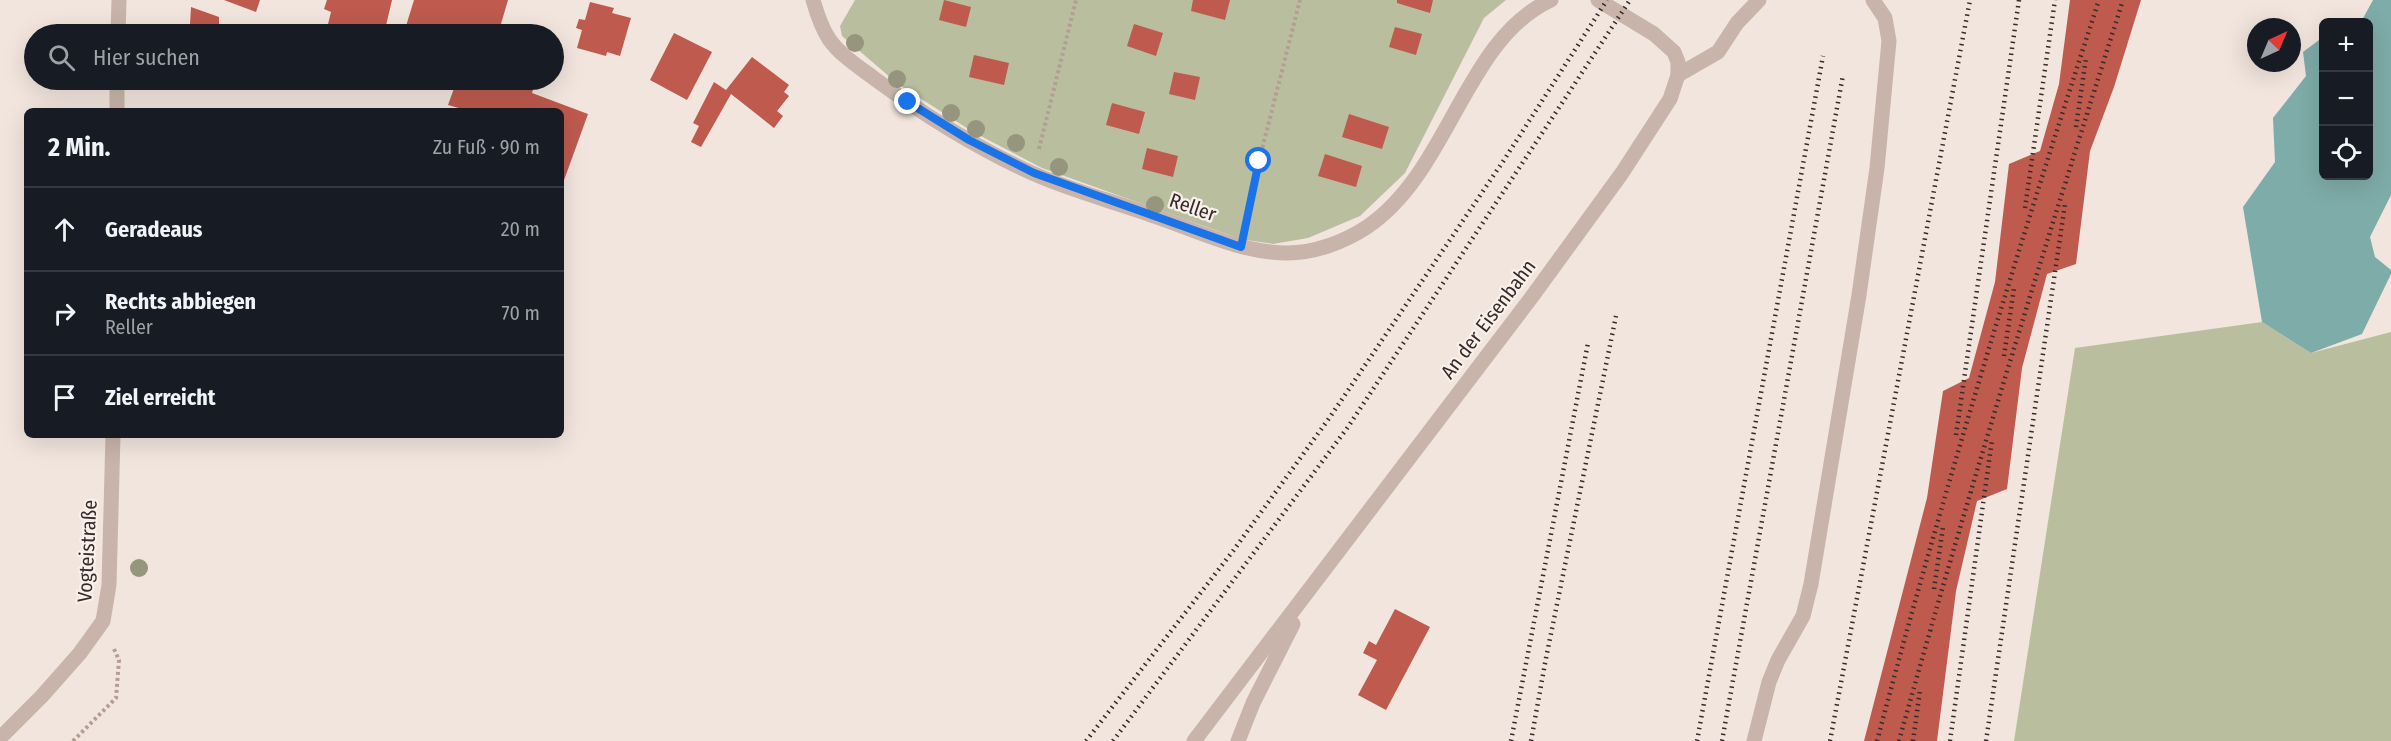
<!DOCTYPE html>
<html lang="de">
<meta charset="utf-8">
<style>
:root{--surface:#171b24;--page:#242831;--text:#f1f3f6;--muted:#9ea1a6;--line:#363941}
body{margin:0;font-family:"Fira Sans Condensed",sans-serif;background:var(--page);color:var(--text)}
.controls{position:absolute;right:18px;top:18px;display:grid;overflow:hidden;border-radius:9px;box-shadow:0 6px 24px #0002}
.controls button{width:54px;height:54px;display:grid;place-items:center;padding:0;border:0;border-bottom:2px solid var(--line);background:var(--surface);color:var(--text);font:30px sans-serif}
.compass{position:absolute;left:2247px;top:18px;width:54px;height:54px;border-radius:50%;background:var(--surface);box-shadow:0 6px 24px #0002;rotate:44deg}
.stop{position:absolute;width:18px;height:18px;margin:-14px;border:4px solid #1a73e8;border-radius:50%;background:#fff}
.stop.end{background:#1a73e8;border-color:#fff;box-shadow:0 2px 6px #0008}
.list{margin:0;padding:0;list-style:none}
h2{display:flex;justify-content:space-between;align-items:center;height:78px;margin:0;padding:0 24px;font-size:26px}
h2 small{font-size:20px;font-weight:400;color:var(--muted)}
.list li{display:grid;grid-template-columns:39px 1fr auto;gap:18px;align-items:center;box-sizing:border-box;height:84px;padding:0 24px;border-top:2px solid var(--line)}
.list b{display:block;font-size:22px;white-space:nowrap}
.list p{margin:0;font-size:20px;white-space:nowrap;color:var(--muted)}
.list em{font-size:20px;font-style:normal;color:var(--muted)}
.icon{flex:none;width:33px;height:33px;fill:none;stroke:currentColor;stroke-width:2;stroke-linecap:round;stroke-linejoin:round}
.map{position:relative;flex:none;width:2391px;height:741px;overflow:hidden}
.search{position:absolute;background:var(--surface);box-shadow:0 6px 24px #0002;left:24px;top:24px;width:540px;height:66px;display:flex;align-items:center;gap:15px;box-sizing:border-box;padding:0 21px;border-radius:33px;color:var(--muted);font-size:22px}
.panel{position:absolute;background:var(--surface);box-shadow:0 6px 24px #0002;left:24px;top:108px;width:540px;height:330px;border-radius:9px}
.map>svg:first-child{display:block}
</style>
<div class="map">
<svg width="2391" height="741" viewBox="0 0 2391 741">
<rect width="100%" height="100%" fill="#f1e5dd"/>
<!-- green -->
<g fill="#b9bf9e">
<polygon points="855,0 1506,0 1484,18 1405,173 1360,216 1308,238 1273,244 1240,239 1042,168 973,132 898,84 842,36 840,26"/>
<polygon points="2262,322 2311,353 2391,332 2391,741 2014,741 2075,348"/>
</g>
<!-- water -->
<polygon fill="#7eaca8" points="2373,0 2391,0 2391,195 2370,237 2375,257 2391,270 2391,274 2362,334 2311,353 2262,322 2243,207 2275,162 2273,118 2306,76 2303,52 2323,37 2324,176 2368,176 2368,22 2361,22"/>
<!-- building -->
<g fill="#be5a4e">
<polygon points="224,0 260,0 256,12"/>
<polygon points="327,0 392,0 384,34 342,34 344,29 328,24 331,12 324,9"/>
<polygon points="414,0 508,0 498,34 433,34 406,26"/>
<polygon points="944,0 971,7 966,27 939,20"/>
<polygon points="1193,0 1230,0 1225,20 1191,11"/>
<polygon points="1397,0 1433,0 1430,13 1397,3"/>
<polygon points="2070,0 2141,0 2114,87 2090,151 2076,264 2047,274 2022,368 2007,489 1977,501 1956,591 1937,741 1864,741 1927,498 1943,391 1969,378 1995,282 2009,164 2040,151 2059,84"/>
<polygon points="590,2 614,8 612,13 631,18 620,56 607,52 606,56 577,48 582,30 576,28 579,19 585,20"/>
<polygon points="191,7 219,17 219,24 229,24 228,34 174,34 174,29 178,24 190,24"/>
<polygon points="1134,24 1163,33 1156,56 1127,46"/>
<polygon points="1395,27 1422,34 1416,55 1389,47"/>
<polygon points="674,33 712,52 687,100 650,80"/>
<polygon points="974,55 1009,63 1004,85 969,77"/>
<polygon points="752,57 789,85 784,92 789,96 777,111 783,116 774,128 731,94 701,147 691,142 699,126 693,123 714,82 726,90"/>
<polygon points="1174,72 1200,77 1195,100 1169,94"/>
<rect x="220" y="80" width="37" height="3"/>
<polygon points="457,80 498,80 533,90 532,93 588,114 563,183 561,182 561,111 469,111 448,105"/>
<polygon points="1112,103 1145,112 1139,134 1106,125"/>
<polygon points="1349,114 1389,127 1382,149 1342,137"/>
<polygon points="1147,148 1178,156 1173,177 1142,169"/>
<polygon points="1325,154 1362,166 1356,187 1318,176"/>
<polygon points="1395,609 1430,627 1386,710 1358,695 1377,660 1363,653 1369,641 1376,645"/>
</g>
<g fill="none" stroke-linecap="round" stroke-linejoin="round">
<!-- path -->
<g stroke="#b49e94" stroke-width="4" stroke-dasharray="3 3" stroke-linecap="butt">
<polyline points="1039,149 1076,0"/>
<polyline points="1246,224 1259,161 1300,0"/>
<polyline points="73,741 116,698 119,660 114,649"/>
</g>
<!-- minor -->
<g stroke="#c8b4aa" stroke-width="15">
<path d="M 813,0 C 817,14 821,27 829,39 C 840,55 859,67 875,79 C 924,115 977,148 1032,173 C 1072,191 1116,202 1157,217 C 1198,231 1242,253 1287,253 C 1315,253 1344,242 1367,227 C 1450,171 1464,40 1551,0"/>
<polyline points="118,34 119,0"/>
<polyline points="1678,75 1718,52 1737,23 1759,0"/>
<polyline points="117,80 117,111"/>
<polyline points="0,738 42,696 80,653 103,621 109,585 113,435"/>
<polyline points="1194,741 1531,298 1622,173 1670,99 1678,75 1678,62 1674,52 1654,34 1598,0"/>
<polyline points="1238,741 1253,703 1293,624"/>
<polyline points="1754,741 1769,682 1778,660 1803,616 1811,584 1859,295 1877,168 1889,41 1885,18 1873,0"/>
</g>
<!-- rail -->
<g stroke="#362b29" stroke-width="4.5" stroke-dasharray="1.5 4.5" stroke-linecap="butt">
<polyline points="2076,127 2086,58"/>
<polyline points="2025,208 2055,0"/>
<polyline points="2004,356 2014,288"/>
<polyline points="1956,435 2019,0"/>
<polyline points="1934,589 1943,527"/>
<polyline points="1086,741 1233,551 1330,417 1504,160 1607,0"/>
<polyline points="1113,741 1348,427 1630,0"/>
<polyline points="1511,741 1588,343"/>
<polyline points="1531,741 1546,658 1616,316"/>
<polyline points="1697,741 1823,56"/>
<polyline points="1722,741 1843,75"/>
<polyline points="1830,741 1970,0"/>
<path d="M 1877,741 C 1943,492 2019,245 2099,0"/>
<path d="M 1899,741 C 1968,492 2045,246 2123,0"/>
<polyline points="1913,741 1920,690"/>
<polyline points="1950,741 1992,440"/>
<polyline points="1986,741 2065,204"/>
</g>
</g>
<!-- trees -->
<g fill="#96957d">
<circle cx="855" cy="43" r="9"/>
<circle cx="897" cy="79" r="9"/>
<circle cx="951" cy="113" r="9"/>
<circle cx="976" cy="129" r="9"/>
<circle cx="1016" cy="143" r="9"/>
<circle cx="1059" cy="167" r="9"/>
<circle cx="1155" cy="205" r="9"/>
<circle cx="139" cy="568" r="9"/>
</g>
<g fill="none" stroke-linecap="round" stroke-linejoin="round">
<!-- route -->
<polyline stroke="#1a73e8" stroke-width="8" points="908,102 969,140 1034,173 1241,247 1259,161"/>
</g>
<g text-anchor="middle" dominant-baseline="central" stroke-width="4.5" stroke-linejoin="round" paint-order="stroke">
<!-- street labels -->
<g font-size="20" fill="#362b29" stroke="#f9f0ea">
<text transform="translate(1193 207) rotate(19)">Reller</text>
<text transform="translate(1488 319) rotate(-53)">An der Eisenbahn</text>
<text transform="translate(87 551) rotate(-87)">Vogteistraße</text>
</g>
</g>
</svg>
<div class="controls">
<button>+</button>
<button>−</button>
<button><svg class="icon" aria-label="locate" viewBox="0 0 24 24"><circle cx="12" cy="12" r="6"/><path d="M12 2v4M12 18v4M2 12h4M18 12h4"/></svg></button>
</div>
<svg class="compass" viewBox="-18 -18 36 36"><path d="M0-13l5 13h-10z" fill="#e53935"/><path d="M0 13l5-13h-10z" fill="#9ea1a6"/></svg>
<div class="stop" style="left:1259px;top:161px"></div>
<div class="stop end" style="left:908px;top:102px"></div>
<div class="search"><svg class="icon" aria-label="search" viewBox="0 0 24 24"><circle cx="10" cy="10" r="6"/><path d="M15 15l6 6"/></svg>Hier suchen</div>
<section class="panel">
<h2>2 Min.<small>Zu Fuß · 90 m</small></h2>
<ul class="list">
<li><svg class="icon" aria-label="ahead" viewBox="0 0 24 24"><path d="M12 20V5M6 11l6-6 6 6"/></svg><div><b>Geradeaus</b></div><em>20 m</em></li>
<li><svg class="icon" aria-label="right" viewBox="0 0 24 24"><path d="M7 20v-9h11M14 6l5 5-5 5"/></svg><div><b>Rechts abbiegen</b><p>Reller</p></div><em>70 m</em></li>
<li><svg class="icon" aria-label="arrive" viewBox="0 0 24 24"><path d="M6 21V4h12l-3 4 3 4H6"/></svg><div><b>Ziel erreicht</b></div></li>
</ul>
</section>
</div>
